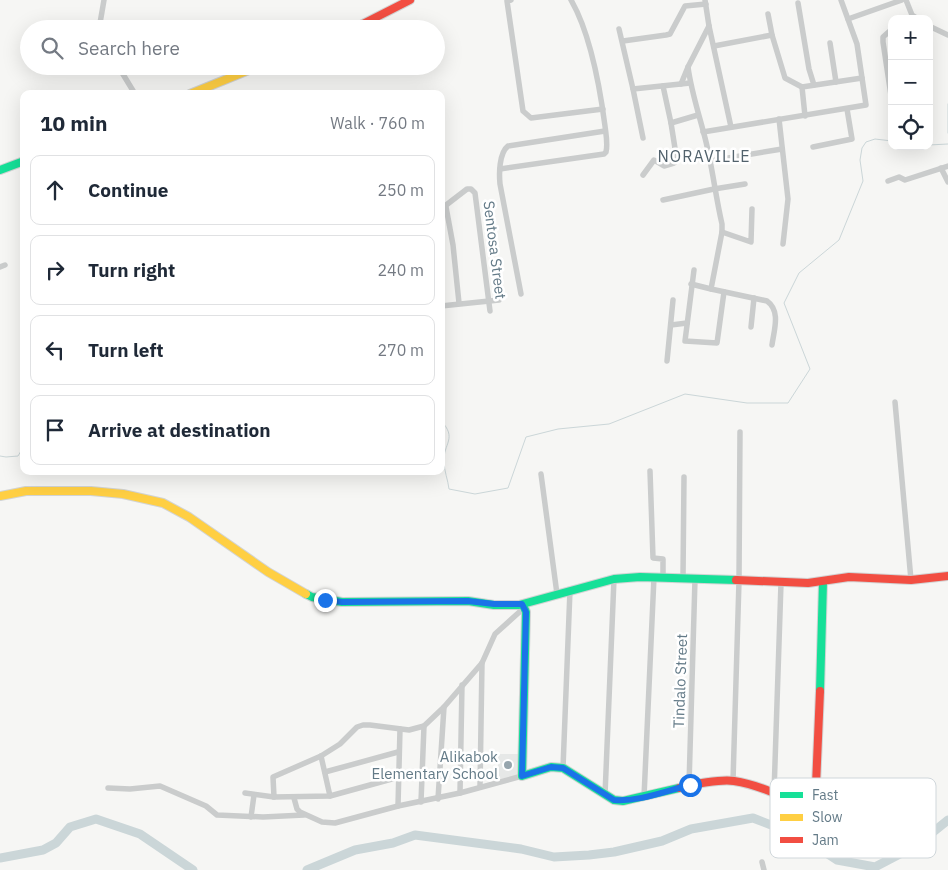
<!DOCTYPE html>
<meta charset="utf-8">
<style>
:root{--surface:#fff;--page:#f6f6f7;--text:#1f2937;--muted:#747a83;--line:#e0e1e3}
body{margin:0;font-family:"IBM Plex Sans",sans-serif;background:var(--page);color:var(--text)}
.controls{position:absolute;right:15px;top:15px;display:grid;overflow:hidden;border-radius:10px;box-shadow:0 5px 20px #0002}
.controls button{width:45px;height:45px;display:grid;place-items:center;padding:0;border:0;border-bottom:1px solid var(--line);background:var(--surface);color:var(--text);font:25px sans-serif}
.stop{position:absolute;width:15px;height:15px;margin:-11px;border:4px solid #1a73e8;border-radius:50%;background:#fff}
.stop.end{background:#1a73e8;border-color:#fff;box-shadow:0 1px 5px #0008}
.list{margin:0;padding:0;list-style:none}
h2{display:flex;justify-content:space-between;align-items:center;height:65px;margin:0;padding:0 20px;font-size:21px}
h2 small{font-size:16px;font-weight:400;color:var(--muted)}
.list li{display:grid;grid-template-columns:32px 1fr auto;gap:15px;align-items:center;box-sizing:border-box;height:70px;margin:0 10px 10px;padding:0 10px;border:1px solid var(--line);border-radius:10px}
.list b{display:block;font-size:19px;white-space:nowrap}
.list em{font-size:16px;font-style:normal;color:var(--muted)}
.icon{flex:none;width:28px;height:28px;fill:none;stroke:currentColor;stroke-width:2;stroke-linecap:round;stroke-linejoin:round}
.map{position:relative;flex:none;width:948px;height:870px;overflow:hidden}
.search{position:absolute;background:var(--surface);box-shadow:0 5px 20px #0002;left:20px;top:20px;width:425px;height:55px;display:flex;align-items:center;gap:12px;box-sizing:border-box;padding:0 18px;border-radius:28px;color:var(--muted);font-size:19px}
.panel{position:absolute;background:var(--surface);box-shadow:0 5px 20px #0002;left:20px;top:90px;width:425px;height:385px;border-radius:10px}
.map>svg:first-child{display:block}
</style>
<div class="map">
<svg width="948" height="870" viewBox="0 0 948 870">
<rect width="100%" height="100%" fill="#f6f6f4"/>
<!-- built -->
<polygon fill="#e6e8e7" points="498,754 518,754 518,777 498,782"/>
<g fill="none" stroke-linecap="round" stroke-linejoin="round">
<!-- stream -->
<g stroke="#cbd6d8" stroke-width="1">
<polyline points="948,104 948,133"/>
<polyline points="929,145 948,144"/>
<path d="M 441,421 C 458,438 443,444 444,461 C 444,471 448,480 449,489 L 475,494 L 508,488 L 526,437 L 558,429 L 609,424 L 685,394 L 747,403 L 788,403 L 810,369 L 784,303 L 799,273 L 839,240 L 863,181 L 860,160 L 862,148 L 866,142 L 875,139 L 892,141"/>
<polyline points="0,456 6,457 18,456 21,451 24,455"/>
<polyline points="58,471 73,471"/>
</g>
<!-- river -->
<g stroke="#cbd6d8" stroke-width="9">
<polyline points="0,858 43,850 56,843 70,827 96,819 140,834 193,870"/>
<polyline points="307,870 355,850 393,843 415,835 521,849 554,857 589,855 614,852 662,841 691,829 753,818 802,837 837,860 875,867 917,845 948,820"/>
</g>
<!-- fast casing -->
<g stroke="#d2d4d4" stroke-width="10">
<g id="fast">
<polyline points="0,170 24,161"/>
<polyline points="306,594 312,597 342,602 468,601 494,605 519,605 614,579 640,577 736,580"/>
<polyline points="523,605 526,612 522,776 551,767 563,768 614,800 623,801 679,788"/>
<polyline points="820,691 823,582"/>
</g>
</g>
<!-- slow casing -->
<g stroke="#d2d4d4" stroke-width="10">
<g id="slow">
<polyline points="190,94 259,66"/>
<polyline points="0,496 26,491 91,491 123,494 163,503 189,517 268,572 306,594"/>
</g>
</g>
<!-- jam casing -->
<g stroke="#d2d4d4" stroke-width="10">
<g id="jam">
<polyline points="353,29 410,0"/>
<polyline points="736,580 808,583 849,577 911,580 948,576"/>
<path d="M 679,788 C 692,784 722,779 734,781 C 761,785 787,799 812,810 L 815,809 L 820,691"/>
</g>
</g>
<!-- street -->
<g stroke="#cacccc" stroke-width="5.5">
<polyline points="511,0 507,1 523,111 531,118 603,109"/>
<polyline points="705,0 709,26 731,127"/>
<polyline points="906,0 912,15 918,19"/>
<polyline points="798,3 809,69 814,85"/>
<polyline points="768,14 772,35"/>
<polyline points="848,19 902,0"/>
<polyline points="929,26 948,35"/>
<polyline points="99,29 104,0"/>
<polyline points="619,29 633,89 690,83"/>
<polyline points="892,29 883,37 883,42 892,102"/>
<polyline points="623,41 666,35 670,34 685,6 706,4"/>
<polyline points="830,43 836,82"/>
<polyline points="714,46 772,35 785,78 802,87"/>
<polyline points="118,66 135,94"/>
<path d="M 688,67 C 691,90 698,111 704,134 C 712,163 715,194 722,224 L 722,232 L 711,289 L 767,301 C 781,311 774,330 772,345"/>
<polyline points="681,84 688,67 709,26"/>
<polyline points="663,86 671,123 698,115"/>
<polyline points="633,89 643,138"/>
<polyline points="805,116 802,87 862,78"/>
<polyline points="779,119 788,199 783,244"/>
<polyline points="703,132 866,105 857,44 841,0"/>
<polyline points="813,147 852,139 847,109"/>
<polyline points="710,161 782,149"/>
<polyline points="941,168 948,182"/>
<path d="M 500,169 L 604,154 L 606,152 C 608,144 606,134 605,126 C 600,88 590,33 571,0"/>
<polyline points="643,175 654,160 664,166 674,163 677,161 671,123"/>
<polyline points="888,181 899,177 905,180 948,166"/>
<polyline points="663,200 714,189 745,184"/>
<polyline points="446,207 453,245 459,303"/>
<polyline points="441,209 467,189 471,189 475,193 490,311"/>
<polyline points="722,232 751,242 752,209"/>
<polyline points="0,267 5,265"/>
<polyline points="694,270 685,341 717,343 724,292"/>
<polyline points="691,284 711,289"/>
<path d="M 521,294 L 500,184 C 499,174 499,153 508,146 L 605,131"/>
<polyline points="441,306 499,300"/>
<polyline points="671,325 687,323"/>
<polyline points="751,327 754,298"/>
<polyline points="667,361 673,300"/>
<polyline points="895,402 911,580"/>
<polyline points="650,471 653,558 663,559 663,577"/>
<polyline points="541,474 557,594"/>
<polyline points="683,578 684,477"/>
<polyline points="321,756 330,796"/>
<polyline points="563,768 570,590"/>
<polyline points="325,772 398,752"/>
<polyline points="399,777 330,796 274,797 273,777 321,756 340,744 357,727 363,725 370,725 409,730 424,726 444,707 482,663 495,634 525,607"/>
<polyline points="733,781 739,581 740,432"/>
<polyline points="689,785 695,579"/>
<polyline points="480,787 482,663"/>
<polyline points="108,788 130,789 160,786 206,806 217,815 263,817 304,815"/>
<polyline points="245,793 274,797"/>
<polyline points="460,793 462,685"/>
<polyline points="774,793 781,583"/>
<polyline points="605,795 614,579"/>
<polyline points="644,797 654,577"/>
<polyline points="294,798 297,809 300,812 322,822 335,823 398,806 460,793 522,776"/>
<polyline points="438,799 444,707"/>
<polyline points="421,802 424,726"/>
<polyline points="398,806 400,729"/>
<polyline points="251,817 254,795"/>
<polyline points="762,862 764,870"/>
</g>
<!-- fast -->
<use href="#fast" stroke="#16e098" stroke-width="8"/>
<!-- slow -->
<use href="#slow" stroke="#ffcf43" stroke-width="8"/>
<!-- jam -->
<use href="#jam" stroke="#f24e42" stroke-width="8"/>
</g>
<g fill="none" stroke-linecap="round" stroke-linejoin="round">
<!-- route -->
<path stroke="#1a73e8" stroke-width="6" d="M 325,600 L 342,602 L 468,601 L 494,604 L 522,604 L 526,612 L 522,776 L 551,767 L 563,768 L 614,800 C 639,802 665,791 690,785"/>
</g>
<!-- markers -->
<circle fill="#96a5ad" stroke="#fff" stroke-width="2" cx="508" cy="765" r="5"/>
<g text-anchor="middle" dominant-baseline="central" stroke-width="5" stroke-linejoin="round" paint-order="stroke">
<!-- street labels -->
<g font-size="15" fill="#637a87" stroke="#fff">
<text transform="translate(495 250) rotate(83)">Sentosa Street</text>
<text transform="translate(680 681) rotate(-88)">Tindalo Street</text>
</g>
<!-- poi labels -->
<g font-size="15" fill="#637a87" stroke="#fff" text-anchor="end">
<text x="498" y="756">Alikabok<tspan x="498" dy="17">Elementary School</tspan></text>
</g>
<!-- neighbourhood labels -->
<g font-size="16" letter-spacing="1" fill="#52626c" stroke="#fff">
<text x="704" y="156">NORAVILLE</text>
</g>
</g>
<!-- legend -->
<rect x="770" y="778" width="166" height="80" rx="8" fill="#fff" stroke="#d0d7db" stroke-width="1"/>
<rect x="780" y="792" width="23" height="6" fill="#16e098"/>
<rect x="780" y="814" width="23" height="7" fill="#ffcf43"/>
<rect x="780" y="837" width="23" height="6" fill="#f24e42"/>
<g font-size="14" fill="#637a87">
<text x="812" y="800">Fast</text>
<text x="812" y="822">Slow</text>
<text x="812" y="845">Jam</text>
</g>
</svg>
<div class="controls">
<button>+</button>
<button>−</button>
<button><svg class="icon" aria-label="locate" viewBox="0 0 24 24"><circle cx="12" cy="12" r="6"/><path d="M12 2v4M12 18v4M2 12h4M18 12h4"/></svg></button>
</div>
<div class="stop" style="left:690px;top:785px"></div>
<div class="stop end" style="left:325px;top:600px"></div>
<div class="search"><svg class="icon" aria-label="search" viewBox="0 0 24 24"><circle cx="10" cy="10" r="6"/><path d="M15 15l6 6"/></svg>Search here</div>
<section class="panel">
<h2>10 min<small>Walk · 760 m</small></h2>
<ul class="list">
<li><svg class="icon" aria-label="ahead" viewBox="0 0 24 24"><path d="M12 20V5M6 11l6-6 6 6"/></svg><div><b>Continue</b></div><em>250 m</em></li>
<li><svg class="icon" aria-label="right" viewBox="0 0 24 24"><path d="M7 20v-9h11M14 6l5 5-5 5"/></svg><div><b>Turn right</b></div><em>240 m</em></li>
<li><svg class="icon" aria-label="left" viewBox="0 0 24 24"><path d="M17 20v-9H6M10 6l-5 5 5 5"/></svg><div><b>Turn left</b></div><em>270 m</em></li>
<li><svg class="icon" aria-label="arrive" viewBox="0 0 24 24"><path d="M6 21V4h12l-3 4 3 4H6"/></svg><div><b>Arrive at destination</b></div></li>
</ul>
</section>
</div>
